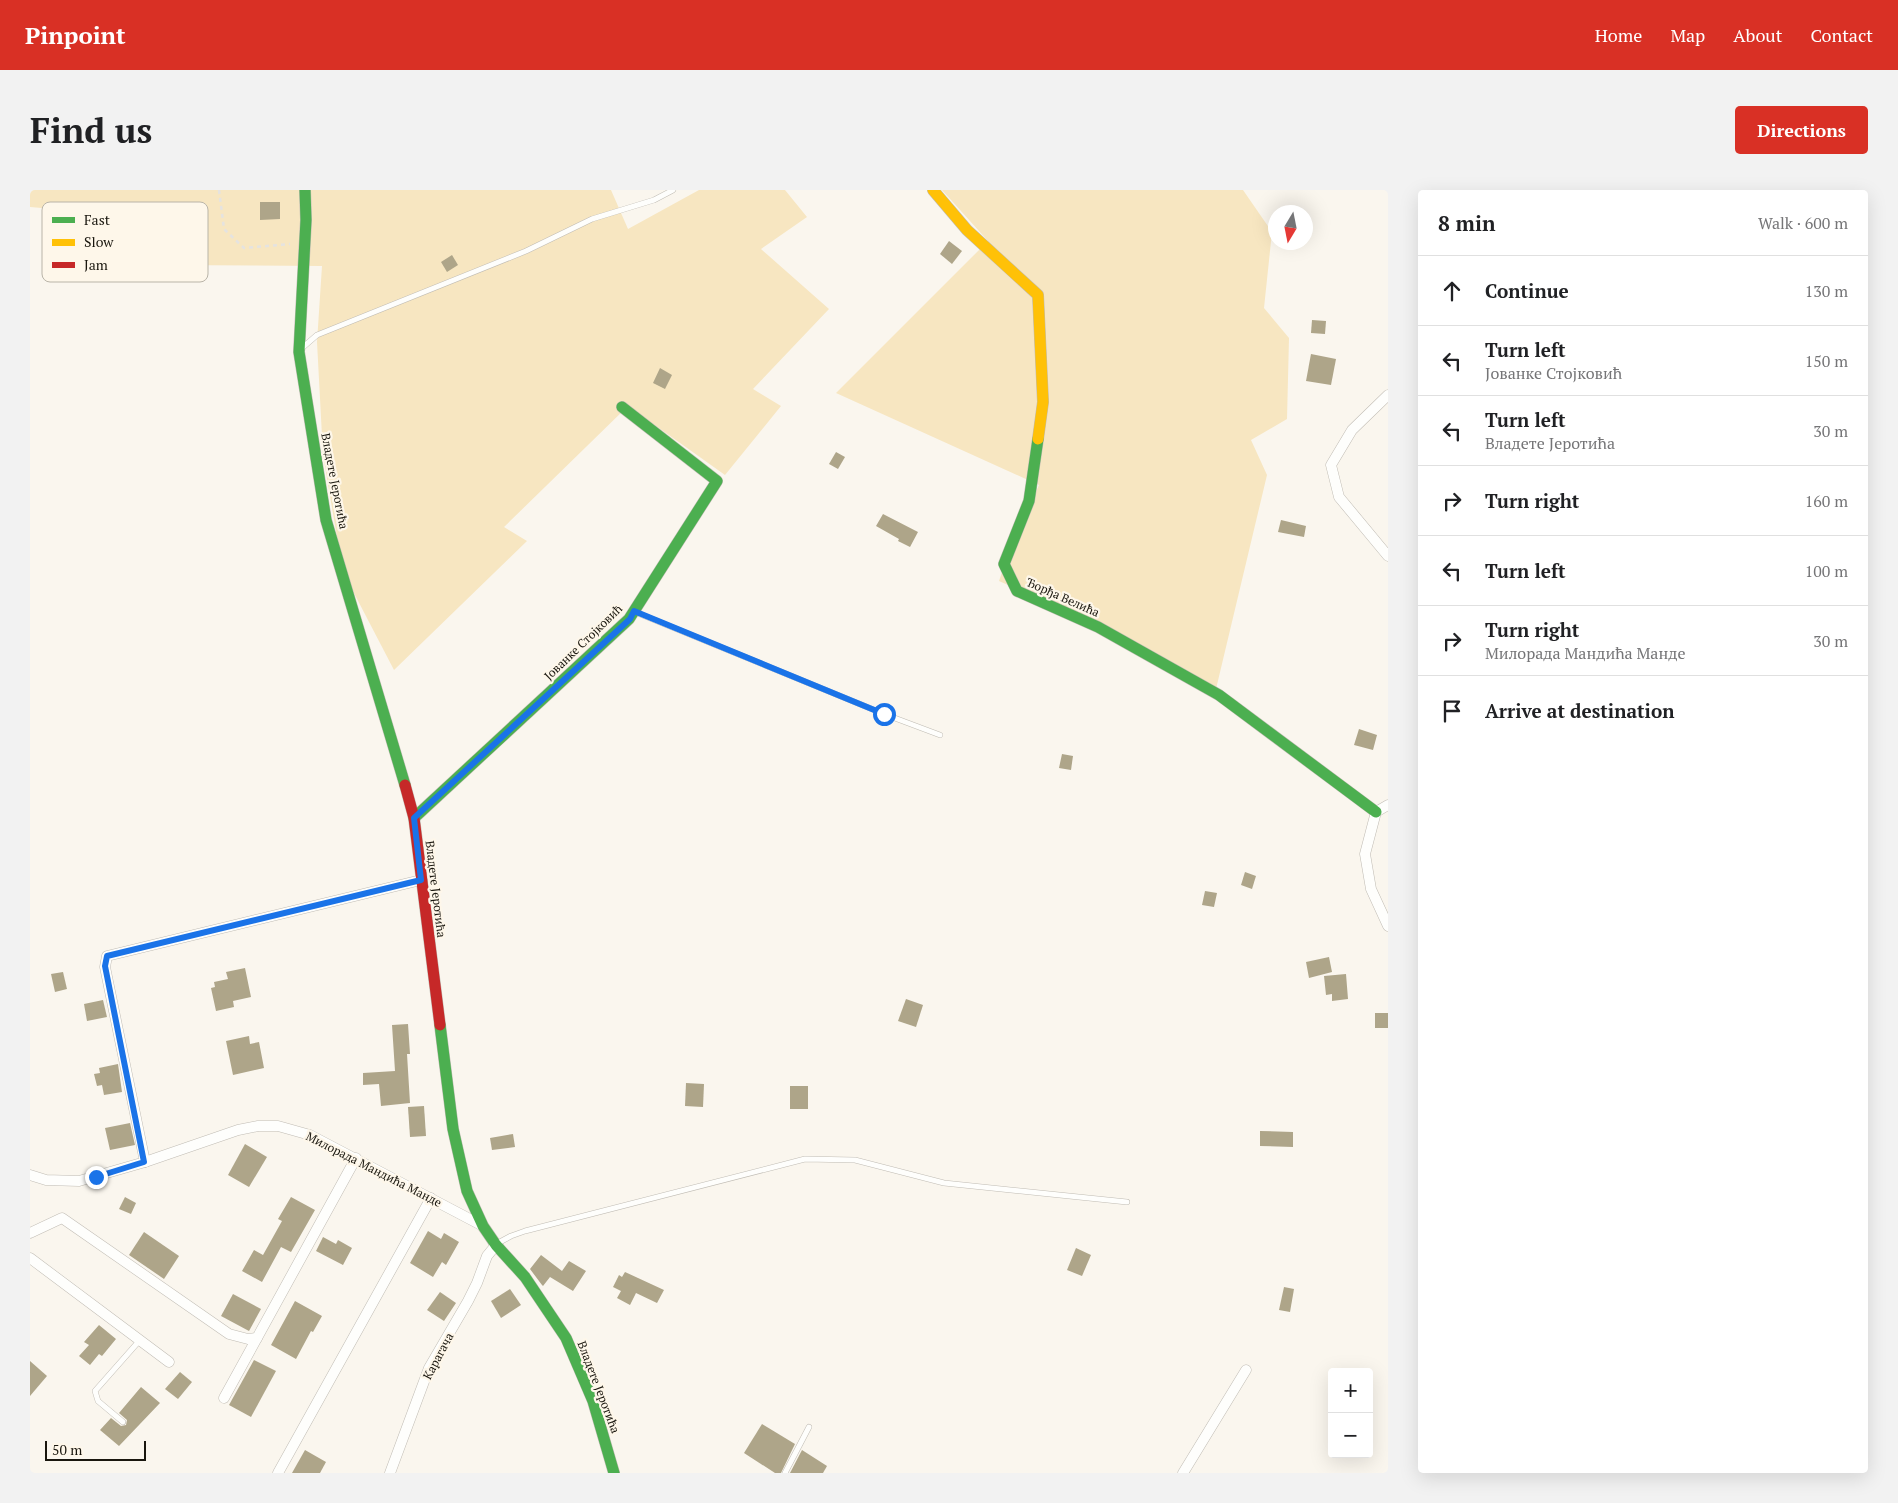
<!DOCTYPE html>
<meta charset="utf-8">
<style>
:root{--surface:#fff;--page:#f2f2f2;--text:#202124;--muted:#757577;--line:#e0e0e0;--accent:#d93025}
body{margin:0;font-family:"PT Serif",serif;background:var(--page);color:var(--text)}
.controls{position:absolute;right:15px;bottom:15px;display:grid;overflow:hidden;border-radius:5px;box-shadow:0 5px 20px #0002}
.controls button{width:45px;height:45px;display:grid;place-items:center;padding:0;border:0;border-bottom:1px solid var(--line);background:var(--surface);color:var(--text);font:25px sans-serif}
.compass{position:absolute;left:1238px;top:15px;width:45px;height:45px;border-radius:50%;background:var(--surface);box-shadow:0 5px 20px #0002;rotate:190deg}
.scale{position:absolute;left:15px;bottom:12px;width:101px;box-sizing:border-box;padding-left:5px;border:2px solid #19160e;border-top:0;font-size:14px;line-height:18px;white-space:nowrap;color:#19160e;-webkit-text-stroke:4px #fef7ea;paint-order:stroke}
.stop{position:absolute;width:15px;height:15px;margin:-11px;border:4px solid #1a73e8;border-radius:50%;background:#fff}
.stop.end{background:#1a73e8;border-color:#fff;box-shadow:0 1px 5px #0008}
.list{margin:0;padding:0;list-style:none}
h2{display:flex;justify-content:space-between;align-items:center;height:65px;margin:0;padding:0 20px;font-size:21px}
h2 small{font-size:16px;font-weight:400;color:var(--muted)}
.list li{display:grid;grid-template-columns:32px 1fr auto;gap:15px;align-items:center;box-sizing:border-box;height:70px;padding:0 20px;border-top:1px solid var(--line)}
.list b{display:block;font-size:19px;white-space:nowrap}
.list p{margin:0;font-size:16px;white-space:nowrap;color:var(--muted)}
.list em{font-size:16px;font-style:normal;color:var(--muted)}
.icon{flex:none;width:28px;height:28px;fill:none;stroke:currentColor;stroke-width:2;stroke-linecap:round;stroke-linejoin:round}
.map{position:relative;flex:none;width:1358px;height:1283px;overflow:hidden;border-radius:5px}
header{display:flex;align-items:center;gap:30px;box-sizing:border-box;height:70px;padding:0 25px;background:var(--accent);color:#fff}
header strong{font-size:24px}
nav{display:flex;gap:28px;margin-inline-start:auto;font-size:18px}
.intro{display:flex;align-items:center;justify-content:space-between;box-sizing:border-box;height:120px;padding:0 30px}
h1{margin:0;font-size:35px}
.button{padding:12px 22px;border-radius:5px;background:var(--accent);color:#fff;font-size:18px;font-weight:700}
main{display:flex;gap:30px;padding:0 30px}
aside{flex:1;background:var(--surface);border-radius:5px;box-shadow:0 5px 20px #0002}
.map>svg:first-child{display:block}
</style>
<header>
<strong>Pinpoint</strong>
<nav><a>Home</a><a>Map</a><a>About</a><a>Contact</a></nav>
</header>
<div class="intro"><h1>Find us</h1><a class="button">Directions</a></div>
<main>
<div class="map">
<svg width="1358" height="1283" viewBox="0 0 1358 1283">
<rect width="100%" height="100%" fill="#faf6ee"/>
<!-- green -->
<g fill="#f7e6c1">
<polygon points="0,0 581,0 598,39 669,0 755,0 777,27 731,59 799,119 723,199 751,216 695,285 598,216 474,337 497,351 364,480 313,382 293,265 287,152 292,76 132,75 95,25 0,17"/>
<polygon points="912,0 1213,0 1242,42 1234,118 1259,148 1257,229 1221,250 1237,285 1186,499 1060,432 969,391 983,350 1009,295 806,203 958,51"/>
</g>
<!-- building -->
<g fill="#aea589">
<polygon points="230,12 250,12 250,29 230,30"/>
<polygon points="919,51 932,61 922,74 910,64"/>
<polygon points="422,65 428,75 417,82 411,72"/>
<polygon points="1282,130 1296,131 1295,144 1281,143"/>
<polygon points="1281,164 1306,169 1301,195 1276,191"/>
<polygon points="630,178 642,185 635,199 623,193"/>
<polygon points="806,262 815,267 808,279 799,274"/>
<polygon points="853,324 888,342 880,357 868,351 869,349 846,336"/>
<polygon points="1251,330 1276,336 1274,347 1248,342"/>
<polygon points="1329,539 1347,545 1343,560 1324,555"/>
<polygon points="1032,564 1043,566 1041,580 1029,578"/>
<polygon points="1215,682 1226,686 1222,699 1211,695"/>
<polygon points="1175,701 1187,703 1184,717 1172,715"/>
<polygon points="1299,767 1302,782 1279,788 1276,772"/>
<polygon points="215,778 221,807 203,811 204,817 186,821 181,798 185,797 184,792 198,789 196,782"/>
<polygon points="33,782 37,799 25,802 21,784"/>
<polygon points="1316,784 1318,809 1302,811 1302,804 1296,805 1294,786"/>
<polygon points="876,809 893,815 886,837 868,831"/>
<polygon points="73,810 77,827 57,831 54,814"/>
<rect x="1345" y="823" width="13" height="15"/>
<polygon points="378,834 380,864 377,864 380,913 351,916 349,894 333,895 333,883 365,881 362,835"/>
<polygon points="219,846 220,854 229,852 234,878 203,885 196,851"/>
<polygon points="88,874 92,902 74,905 72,895 67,896 64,884 70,883 69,878"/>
<polygon points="656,893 674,894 673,917 655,916"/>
<rect x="760" y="896" width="18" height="23"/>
<polygon points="394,916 396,946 380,947 378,917"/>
<polygon points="100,933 105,955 80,960 75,938"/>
<polygon points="1230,941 1263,942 1263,957 1230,956"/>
<polygon points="483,944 485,957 462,960 460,948"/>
<polygon points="215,954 237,967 219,997 198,985"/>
<polygon points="95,1007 106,1013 101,1024 89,1019"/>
<polygon points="261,1007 285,1020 261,1062 251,1057 232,1092 212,1081 224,1060 233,1065 252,1031 248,1029"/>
<polygon points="398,1041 411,1049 414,1043 429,1052 416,1075 412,1072 403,1087 380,1073"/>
<polygon points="114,1042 149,1066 134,1089 99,1065"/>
<polygon points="293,1047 306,1054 308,1050 322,1058 313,1075 286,1061"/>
<polygon points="1046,1058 1061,1065 1052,1086 1037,1080"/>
<polygon points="511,1065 532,1081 539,1071 556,1081 543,1101 520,1087 513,1096 512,1095 500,1079"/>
<polygon points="595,1082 634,1100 627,1113 606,1103 600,1115 587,1108 591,1101 583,1097 589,1085 592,1087"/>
<polygon points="1254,1097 1264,1099 1260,1122 1249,1120"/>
<polygon points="480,1099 491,1115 471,1128 461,1111"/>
<polygon points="410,1102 426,1113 414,1131 397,1120"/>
<polygon points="203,1104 231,1119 219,1141 191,1126"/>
<polygon points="265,1111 292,1126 283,1142 281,1141 266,1169 241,1155"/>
<polygon points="69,1135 86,1149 72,1166 69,1164 60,1175 49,1166 59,1155 54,1152"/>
<polygon points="224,1170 246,1181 221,1227 199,1215"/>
<polygon points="0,1171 17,1186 0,1206"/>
<polygon points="150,1182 162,1192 148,1209 135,1199"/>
<polygon points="111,1197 130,1213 89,1256 70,1240 81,1228 91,1236 96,1235 97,1230 89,1223"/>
<polygon points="732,1234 765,1254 751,1283 745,1283 714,1263"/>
<polygon points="275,1260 296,1272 290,1283 262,1283"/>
<polygon points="772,1260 797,1276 793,1283 760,1283"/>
</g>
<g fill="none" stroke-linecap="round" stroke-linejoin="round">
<!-- lane casing -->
<g stroke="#c0bcb4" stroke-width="6">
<g id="lane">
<polyline points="272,158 287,145 496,61 562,29 624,10 643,0"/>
<polyline points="605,422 854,524 910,545"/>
<polyline points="468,1053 481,1046 495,1041 775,969 825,970 914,993 1097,1012"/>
<polyline points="93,1232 68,1211 65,1201 110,1150"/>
<polyline points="755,1283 779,1237"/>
</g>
</g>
<!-- street casing -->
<g stroke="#c0bcb4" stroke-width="11">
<g id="street">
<polyline points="1358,205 1322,240 1301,275 1309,307 1358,366"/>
<polyline points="1358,615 1346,622 1335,664 1341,699 1358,736"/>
<polyline points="115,972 75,777 77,766 391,690"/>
<polyline points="0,985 16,990 49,991 115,972 208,940 228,936 248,936 280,945 453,1036"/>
<polyline points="0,1043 32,1028 199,1144 218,1149 227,1148"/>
<polyline points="0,1068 139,1172"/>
<polyline points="194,1208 326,968"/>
<polyline points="248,1283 401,1008"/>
<polyline points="360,1283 399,1178 438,1111 447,1093 457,1066 466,1055"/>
<polyline points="1153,1283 1216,1180"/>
</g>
</g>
<!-- fast casing -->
<g stroke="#c0bcb4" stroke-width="12">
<g id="fast">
<polyline points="275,0 276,30 269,162 296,330 375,595"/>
<polyline points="1008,249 999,311 974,374 987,401 1068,437 1189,505 1346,622"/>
<polyline points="384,628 599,429 687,291 592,217"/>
<polyline points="410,835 423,939 437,1001 453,1036 466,1055 495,1087 536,1148 563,1211 584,1283"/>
</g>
</g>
<!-- slow casing -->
<g stroke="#c0bcb4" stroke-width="12">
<polyline id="slow" points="903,0 937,40 1008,105 1013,212 1008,249"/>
</g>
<!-- jam casing -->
<g stroke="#c0bcb4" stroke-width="12">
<polyline id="jam" points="375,595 384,628 410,835"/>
</g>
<!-- path -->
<polyline stroke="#e5e3e0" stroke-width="2.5" stroke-dasharray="4 4" stroke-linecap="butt" points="189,0 194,39 214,58 260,54"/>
<!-- lane -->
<use href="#lane" stroke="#fefefc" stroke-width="5"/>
<!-- street -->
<use href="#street" stroke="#fefefc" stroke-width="10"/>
<!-- fast -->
<use href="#fast" stroke="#4caf50" stroke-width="11"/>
<!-- slow -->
<use href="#slow" stroke="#ffc107" stroke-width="11"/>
<!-- jam -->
<use href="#jam" stroke="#c62828" stroke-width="11"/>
</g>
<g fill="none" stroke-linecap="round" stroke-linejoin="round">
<!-- route -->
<polyline stroke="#1a73e8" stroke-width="6" points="66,987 114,972 75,776 77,766 391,690 384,628 600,429 604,421 854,524"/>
</g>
<g text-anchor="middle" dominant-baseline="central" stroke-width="4.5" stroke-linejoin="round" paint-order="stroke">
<!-- street labels -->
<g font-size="12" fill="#19160e" stroke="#fef7ea">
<text transform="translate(305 291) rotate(79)">Владете Јеротића</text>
<text transform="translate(1033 407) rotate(24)">Ђорђа Велића</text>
<text transform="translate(553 452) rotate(-44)">Јованке Стојковић</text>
<text transform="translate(406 699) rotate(83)">Владете Јеротића</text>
<text transform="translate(344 979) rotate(27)">Милорада Мандића Манде</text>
<text transform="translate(408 1166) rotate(-62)">Карагача</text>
<text transform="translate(569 1197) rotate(69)">Владете Јеротића</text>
</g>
</g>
<!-- legend -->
<rect x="12" y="12" width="166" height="80" rx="8" fill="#fef7ea" stroke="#b9b4a8" stroke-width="1"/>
<rect x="22" y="27" width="23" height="6" fill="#4caf50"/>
<rect x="22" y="49" width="23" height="7" fill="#ffc107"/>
<rect x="22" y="72" width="23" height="6" fill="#c62828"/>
<g font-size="14" fill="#19160e">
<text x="54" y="35">Fast</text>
<text x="54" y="57">Slow</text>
<text x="54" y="80">Jam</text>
</g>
</svg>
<div class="controls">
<button>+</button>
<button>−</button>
</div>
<svg class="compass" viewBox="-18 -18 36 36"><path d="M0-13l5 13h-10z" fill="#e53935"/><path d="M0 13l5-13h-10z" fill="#757577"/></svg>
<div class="scale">50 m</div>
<div class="stop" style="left:854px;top:524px"></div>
<div class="stop end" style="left:66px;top:987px"></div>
</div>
<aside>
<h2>8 min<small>Walk · 600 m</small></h2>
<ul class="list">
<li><svg class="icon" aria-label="ahead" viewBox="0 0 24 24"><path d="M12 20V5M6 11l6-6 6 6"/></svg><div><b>Continue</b></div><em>130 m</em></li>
<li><svg class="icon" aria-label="left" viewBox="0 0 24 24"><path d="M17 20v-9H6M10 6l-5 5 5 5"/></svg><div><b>Turn left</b><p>Јованке Стојковић</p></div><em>150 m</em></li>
<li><svg class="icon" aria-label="left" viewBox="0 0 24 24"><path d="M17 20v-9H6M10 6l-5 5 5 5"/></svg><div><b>Turn left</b><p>Владете Јеротића</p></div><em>30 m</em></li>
<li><svg class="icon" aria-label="right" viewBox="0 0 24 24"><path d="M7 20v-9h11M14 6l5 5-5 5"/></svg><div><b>Turn right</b></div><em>160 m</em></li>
<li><svg class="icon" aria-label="left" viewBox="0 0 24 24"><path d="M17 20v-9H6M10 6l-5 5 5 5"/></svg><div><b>Turn left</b></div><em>100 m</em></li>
<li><svg class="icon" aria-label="right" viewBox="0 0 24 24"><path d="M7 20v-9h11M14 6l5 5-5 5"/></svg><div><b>Turn right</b><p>Милорада Мандића Манде</p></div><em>30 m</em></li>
<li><svg class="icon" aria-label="arrive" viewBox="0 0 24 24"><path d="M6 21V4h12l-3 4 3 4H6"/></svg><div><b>Arrive at destination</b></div></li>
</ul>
</aside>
</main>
